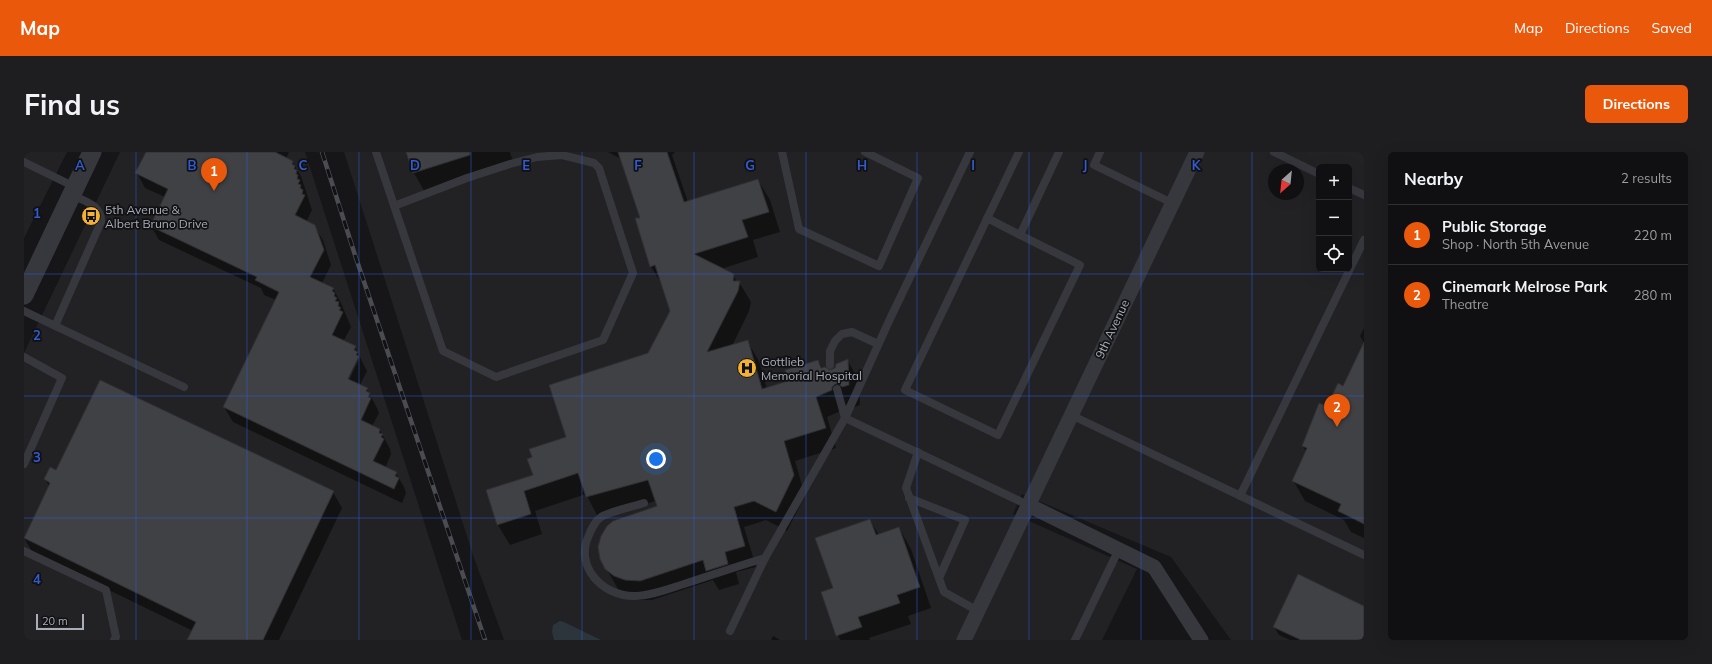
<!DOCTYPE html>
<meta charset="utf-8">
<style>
:root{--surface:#101012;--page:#1e1e20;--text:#f1f3f6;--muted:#9c9d9f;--line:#303032;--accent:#ea580c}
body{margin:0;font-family:Mulish,sans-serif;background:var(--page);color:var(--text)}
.controls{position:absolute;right:12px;top:12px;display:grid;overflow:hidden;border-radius:6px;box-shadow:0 4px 16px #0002}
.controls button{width:36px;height:36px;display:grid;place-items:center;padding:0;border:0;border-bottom:1px solid var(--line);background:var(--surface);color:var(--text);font:20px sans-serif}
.compass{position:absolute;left:1244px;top:12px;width:36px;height:36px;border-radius:50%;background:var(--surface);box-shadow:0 4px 16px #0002;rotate:207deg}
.scale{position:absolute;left:12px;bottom:10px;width:48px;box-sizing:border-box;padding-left:4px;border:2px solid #a8adb8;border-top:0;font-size:11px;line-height:14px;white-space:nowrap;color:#a8adb8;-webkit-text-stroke:3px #111113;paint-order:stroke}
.you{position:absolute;left:632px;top:307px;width:14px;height:14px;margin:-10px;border:3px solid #fff;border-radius:50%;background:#1a73e8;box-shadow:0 0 0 6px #1a73e833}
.badge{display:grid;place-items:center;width:26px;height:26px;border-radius:50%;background:var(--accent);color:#fff;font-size:13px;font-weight:700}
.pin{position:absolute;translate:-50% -33px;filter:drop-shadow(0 1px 2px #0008)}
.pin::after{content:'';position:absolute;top:21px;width:14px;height:12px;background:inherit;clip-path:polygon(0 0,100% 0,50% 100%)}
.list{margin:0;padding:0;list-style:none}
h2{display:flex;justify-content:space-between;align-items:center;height:52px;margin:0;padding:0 16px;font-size:17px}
h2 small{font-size:13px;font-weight:400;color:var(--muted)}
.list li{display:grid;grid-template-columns:26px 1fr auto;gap:12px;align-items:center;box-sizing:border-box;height:60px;padding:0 16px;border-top:1px solid var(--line)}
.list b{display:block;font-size:15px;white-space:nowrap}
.list p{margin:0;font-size:13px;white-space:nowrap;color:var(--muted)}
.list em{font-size:13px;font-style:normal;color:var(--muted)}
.icon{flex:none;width:22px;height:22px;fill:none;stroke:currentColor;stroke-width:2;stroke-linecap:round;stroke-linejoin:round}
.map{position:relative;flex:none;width:1340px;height:488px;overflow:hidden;border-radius:6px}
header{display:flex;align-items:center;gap:24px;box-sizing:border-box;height:56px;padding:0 20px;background:var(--accent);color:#fff}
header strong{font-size:19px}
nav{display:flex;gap:22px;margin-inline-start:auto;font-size:14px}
.intro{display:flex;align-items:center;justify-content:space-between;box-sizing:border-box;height:96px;padding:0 24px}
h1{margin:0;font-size:28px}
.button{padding:10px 18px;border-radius:6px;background:var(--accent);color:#fff;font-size:14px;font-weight:700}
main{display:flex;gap:24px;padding:0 24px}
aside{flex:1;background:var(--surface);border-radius:6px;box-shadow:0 4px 16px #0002}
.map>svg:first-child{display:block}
</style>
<header>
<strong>Map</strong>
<nav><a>Map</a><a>Directions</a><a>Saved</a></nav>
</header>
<div class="intro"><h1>Find us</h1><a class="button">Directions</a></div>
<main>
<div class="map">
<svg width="1340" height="488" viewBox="0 0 1340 488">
<rect width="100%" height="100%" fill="#161618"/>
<!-- built -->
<g fill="#222225" fill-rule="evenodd">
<polygon points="0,0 43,0 0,86"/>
<polygon points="96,0 281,0 438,488 0,488 0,201"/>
<path d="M 320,0 L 1340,0 L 1340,488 L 1207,488 L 1147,405 L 998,342 L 989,362 L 1113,417 L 1078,488 L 480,488 L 449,403 ZM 1295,15 L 1325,15 L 1325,117 L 1295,117 ZM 1250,18 L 1274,18 L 1274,42 L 1250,42 Z"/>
</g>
<!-- water -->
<polygon fill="#2c353c" points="536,469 540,470 577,488 530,488 528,480 529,473"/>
<!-- shadow -->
<g fill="#0007" fill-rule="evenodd">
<path d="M 123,0 L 265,0 L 262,7 L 268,9 L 277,24 L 288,58 L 282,70 L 290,74 L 299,88 L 307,113 L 298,131 L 309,136 L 317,151 L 327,175 L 319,190 L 331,195 L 343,219 L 336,233 L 343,237 L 353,256 L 355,261 L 348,274 L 356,278 L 366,297 L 367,302 L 361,316 L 372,321 L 380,335 L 382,341 L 378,351 L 209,270 L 200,255 L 252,148 L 240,143 L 237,136 L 135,88 L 127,74 L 141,45 L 121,36 L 113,21 ZM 333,205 L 336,205 L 323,232 L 321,231 Z"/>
<polygon points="383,0 486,0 490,13 402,42 390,21"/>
<polygon points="584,0 651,0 648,3 664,50 734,28 746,48 756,80 729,88 734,105 697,117 709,123 713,130 715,130 727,150 725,159 708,194 723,189 735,209 743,237 766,230 794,209 799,217 806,220 824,209 835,229 836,253 831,255 827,252 823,252 819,256 819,258 803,265 812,296 771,309 781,344 763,379 742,368 720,375 732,415 712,420 715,432 695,438 689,428 628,448 613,448 603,444 594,437 582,416 634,355 632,349 574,365 562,342 511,359 518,382 486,393 474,373 510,324 544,286 625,202 647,159 639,134 627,115 612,67 617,66 597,7"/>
<polygon points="1340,176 1340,191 1336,184"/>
<polygon points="1340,192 1340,386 1327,380 1320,368 1281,349 1269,328 1282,300 1279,294 1303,255 1319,235"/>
<polygon points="77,229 309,340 318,356 255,488 164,488 169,479 9,401 0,386 25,334 21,327 32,319"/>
<polygon points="846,368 855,383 875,376 887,397 907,456 884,464 887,472 845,486 846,488 816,488 798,441 810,437"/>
<polygon points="1340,455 1340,488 1266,488 1255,483 1250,475"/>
<polygon points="749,484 756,488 747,488"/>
</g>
<!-- building -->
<g fill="#404145" stroke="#303034">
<polygon points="122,0 251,0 269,9 268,12 271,14 270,17 273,18 272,22 274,23 273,27 276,28 274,32 277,33 276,36 279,38 278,42 281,43 271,63 291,73 300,98 286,125 310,136 308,139 311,141 310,144 313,146 311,149 315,150 314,154 317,156 315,158 319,160 308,183 332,194 330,198 334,200 332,203 335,204 324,227 344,236 342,239 346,241 344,245 347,246 337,268 356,277 355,281 359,282 357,285 360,287 349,309 373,320 371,324 375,326 370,337 199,255 255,140 231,128 233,125 126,74 144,37 111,21"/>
<polygon points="382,0 446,0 446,3 389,21"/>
<polygon points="594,0 643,0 660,50 734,27 745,60 718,68 724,85 670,102 710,122 709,129 716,129 714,139 683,200 724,188 738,237 764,229 761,218 794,208 797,216 801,215 806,218 811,216 812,212 824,207 825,233 818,235 815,232 811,232 808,235 808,238 792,245 802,276 760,289 770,323 752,360 730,349 710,355 721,394 701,400 704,412 682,419 679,408 616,429 601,428 590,424 581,417 576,407 574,395 577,384 583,374 589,369 633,354 624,328 562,345 554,321 500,339 507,362 473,373 462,338 509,323 503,307 508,305 505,297 542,285 525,233 624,201 646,159 631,113 626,115 611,66 616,66"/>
<polygon points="1340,190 1340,372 1314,359 1317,352 1268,329 1283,296 1278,294 1295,251 1303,254 1314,231 1319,234"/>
<polygon points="76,228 310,339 239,488 163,488 172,470 0,386 26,331 20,327 26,315 32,318"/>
<polygon points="846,367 852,383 875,375 896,435 873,443 876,451 834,465 838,475 812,484 797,440 809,436 791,386"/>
<polygon points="1274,422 1340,454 1340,488 1277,488 1249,475"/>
</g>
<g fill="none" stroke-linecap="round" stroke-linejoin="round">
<!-- service -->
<g stroke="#37383d" stroke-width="8">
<polyline points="352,0 419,199 472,225 579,188 609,121 575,16 570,11 538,3 513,5 486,12 443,26 370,54"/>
<polyline points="758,0 775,77 855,114 894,26 841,0"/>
<polyline points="995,0 881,238 974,283 1056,113 996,83"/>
<polyline points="1076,0 1070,13 1148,51"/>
<polyline points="1250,0 1295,22"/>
<polyline points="0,10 51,35"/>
<polyline points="1325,36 1340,43"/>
<polyline points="963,66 996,83 1035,0"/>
<polyline points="0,159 160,235"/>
<path d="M 31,174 L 77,70 C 78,53 60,49 48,43"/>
<polyline points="0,205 38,226 0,312"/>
<polyline points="806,213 806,199 811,189 818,182 828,180 854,192"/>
<polyline points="813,237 821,266 1004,353"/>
<polyline points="1047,263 1340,403"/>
<polyline points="894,300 882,336 920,440 954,459"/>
<polyline points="1216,344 1340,88"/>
<polyline points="885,346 941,368 915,426"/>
<path d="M 620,351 C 611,354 584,360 577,365 C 571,369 568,376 565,383 C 550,414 578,444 610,444 C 626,444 644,437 660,432 C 687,423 714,414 741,406"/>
<polyline points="0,399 82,438 92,485 90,488"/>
<polyline points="706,479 741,406 821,266 865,169 946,0"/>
<polyline points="1051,488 1095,397"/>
</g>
<!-- minor -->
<g stroke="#37383d" stroke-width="15">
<polyline points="1004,353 1130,415 1177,488"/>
<polyline points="940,488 1173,0"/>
</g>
<!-- tertiary -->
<polyline stroke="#37383d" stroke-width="19" points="0,143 68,0"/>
<!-- rail casing -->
<g stroke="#4a4c52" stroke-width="4.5">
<polyline id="rail" points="298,0 331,103 461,488"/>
</g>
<!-- rail -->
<use href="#rail" stroke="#111113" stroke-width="3" stroke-dasharray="9" stroke-linecap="butt"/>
</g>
<!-- grid -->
<path fill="none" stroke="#325cd3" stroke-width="1" stroke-opacity="0.55" d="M 112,0 L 112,488M 223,0 L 223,488M 335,0 L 335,488M 447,0 L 447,488M 558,0 L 558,488M 670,0 L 670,488M 782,0 L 782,488M 893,0 L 893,488M 1005,0 L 1005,488M 1117,0 L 1117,488M 1228,0 L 1228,488M 0,122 L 1340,122M 0,244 L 1340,244M 0,366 L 1340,366"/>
<!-- icons -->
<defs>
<g id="bus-disc" transform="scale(1)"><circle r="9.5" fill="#f2b134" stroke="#111113"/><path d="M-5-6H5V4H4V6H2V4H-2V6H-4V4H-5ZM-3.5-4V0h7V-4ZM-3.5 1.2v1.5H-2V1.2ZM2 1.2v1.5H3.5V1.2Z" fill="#111"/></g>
<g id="hospital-disc" transform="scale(1)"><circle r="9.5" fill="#f2b134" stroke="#111113"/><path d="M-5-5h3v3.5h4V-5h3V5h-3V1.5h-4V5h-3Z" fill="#111"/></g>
</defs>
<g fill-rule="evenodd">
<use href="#bus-disc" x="67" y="64"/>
<use href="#hospital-disc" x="723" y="216"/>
</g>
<g text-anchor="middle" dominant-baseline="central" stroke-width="3.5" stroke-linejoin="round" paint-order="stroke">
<!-- poi labels -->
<g font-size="12" fill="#a8adb8" stroke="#111113" text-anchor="start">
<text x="81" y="57">5th Avenue &amp;<tspan x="81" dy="14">Albert Bruno Drive</tspan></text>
<text x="737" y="209">Gottlieb<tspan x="737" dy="14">Memorial Hospital</tspan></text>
</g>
<!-- street labels -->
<g font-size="12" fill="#a8adb8" stroke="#111113">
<text transform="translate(1088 177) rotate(-65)">9th Avenue</text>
</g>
</g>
<g font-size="13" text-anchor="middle" font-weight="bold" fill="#325cd3" stroke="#111113" stroke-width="3.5" stroke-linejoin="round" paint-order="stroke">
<text x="56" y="18">A</text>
<text x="168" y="18">B</text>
<text x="279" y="18">C</text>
<text x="391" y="18">D</text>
<text x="502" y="18">E</text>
<text x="614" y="18">F</text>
<text x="726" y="18">G</text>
<text x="838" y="18">H</text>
<text x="949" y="18">I</text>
<text x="1061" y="18">J</text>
<text x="1172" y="18">K</text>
<text x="13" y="66">1</text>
<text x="13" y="188">2</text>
<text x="13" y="310">3</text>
<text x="13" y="432">4</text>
</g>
</svg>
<div class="controls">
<button>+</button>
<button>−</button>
<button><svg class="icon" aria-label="locate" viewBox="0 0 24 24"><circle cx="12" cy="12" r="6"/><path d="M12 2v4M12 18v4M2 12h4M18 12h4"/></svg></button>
</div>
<svg class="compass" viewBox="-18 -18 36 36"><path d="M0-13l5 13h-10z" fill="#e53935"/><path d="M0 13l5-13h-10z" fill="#9c9d9f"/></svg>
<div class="scale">20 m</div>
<div class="you"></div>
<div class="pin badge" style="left:190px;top:39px">1</div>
<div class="pin badge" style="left:1313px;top:275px">2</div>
</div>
<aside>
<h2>Nearby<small>2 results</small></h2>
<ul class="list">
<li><span class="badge">1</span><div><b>Public Storage</b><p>Shop · North 5th Avenue</p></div><em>220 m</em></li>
<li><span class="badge">2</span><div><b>Cinemark Melrose Park</b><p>Theatre</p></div><em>280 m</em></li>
</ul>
</aside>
</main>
